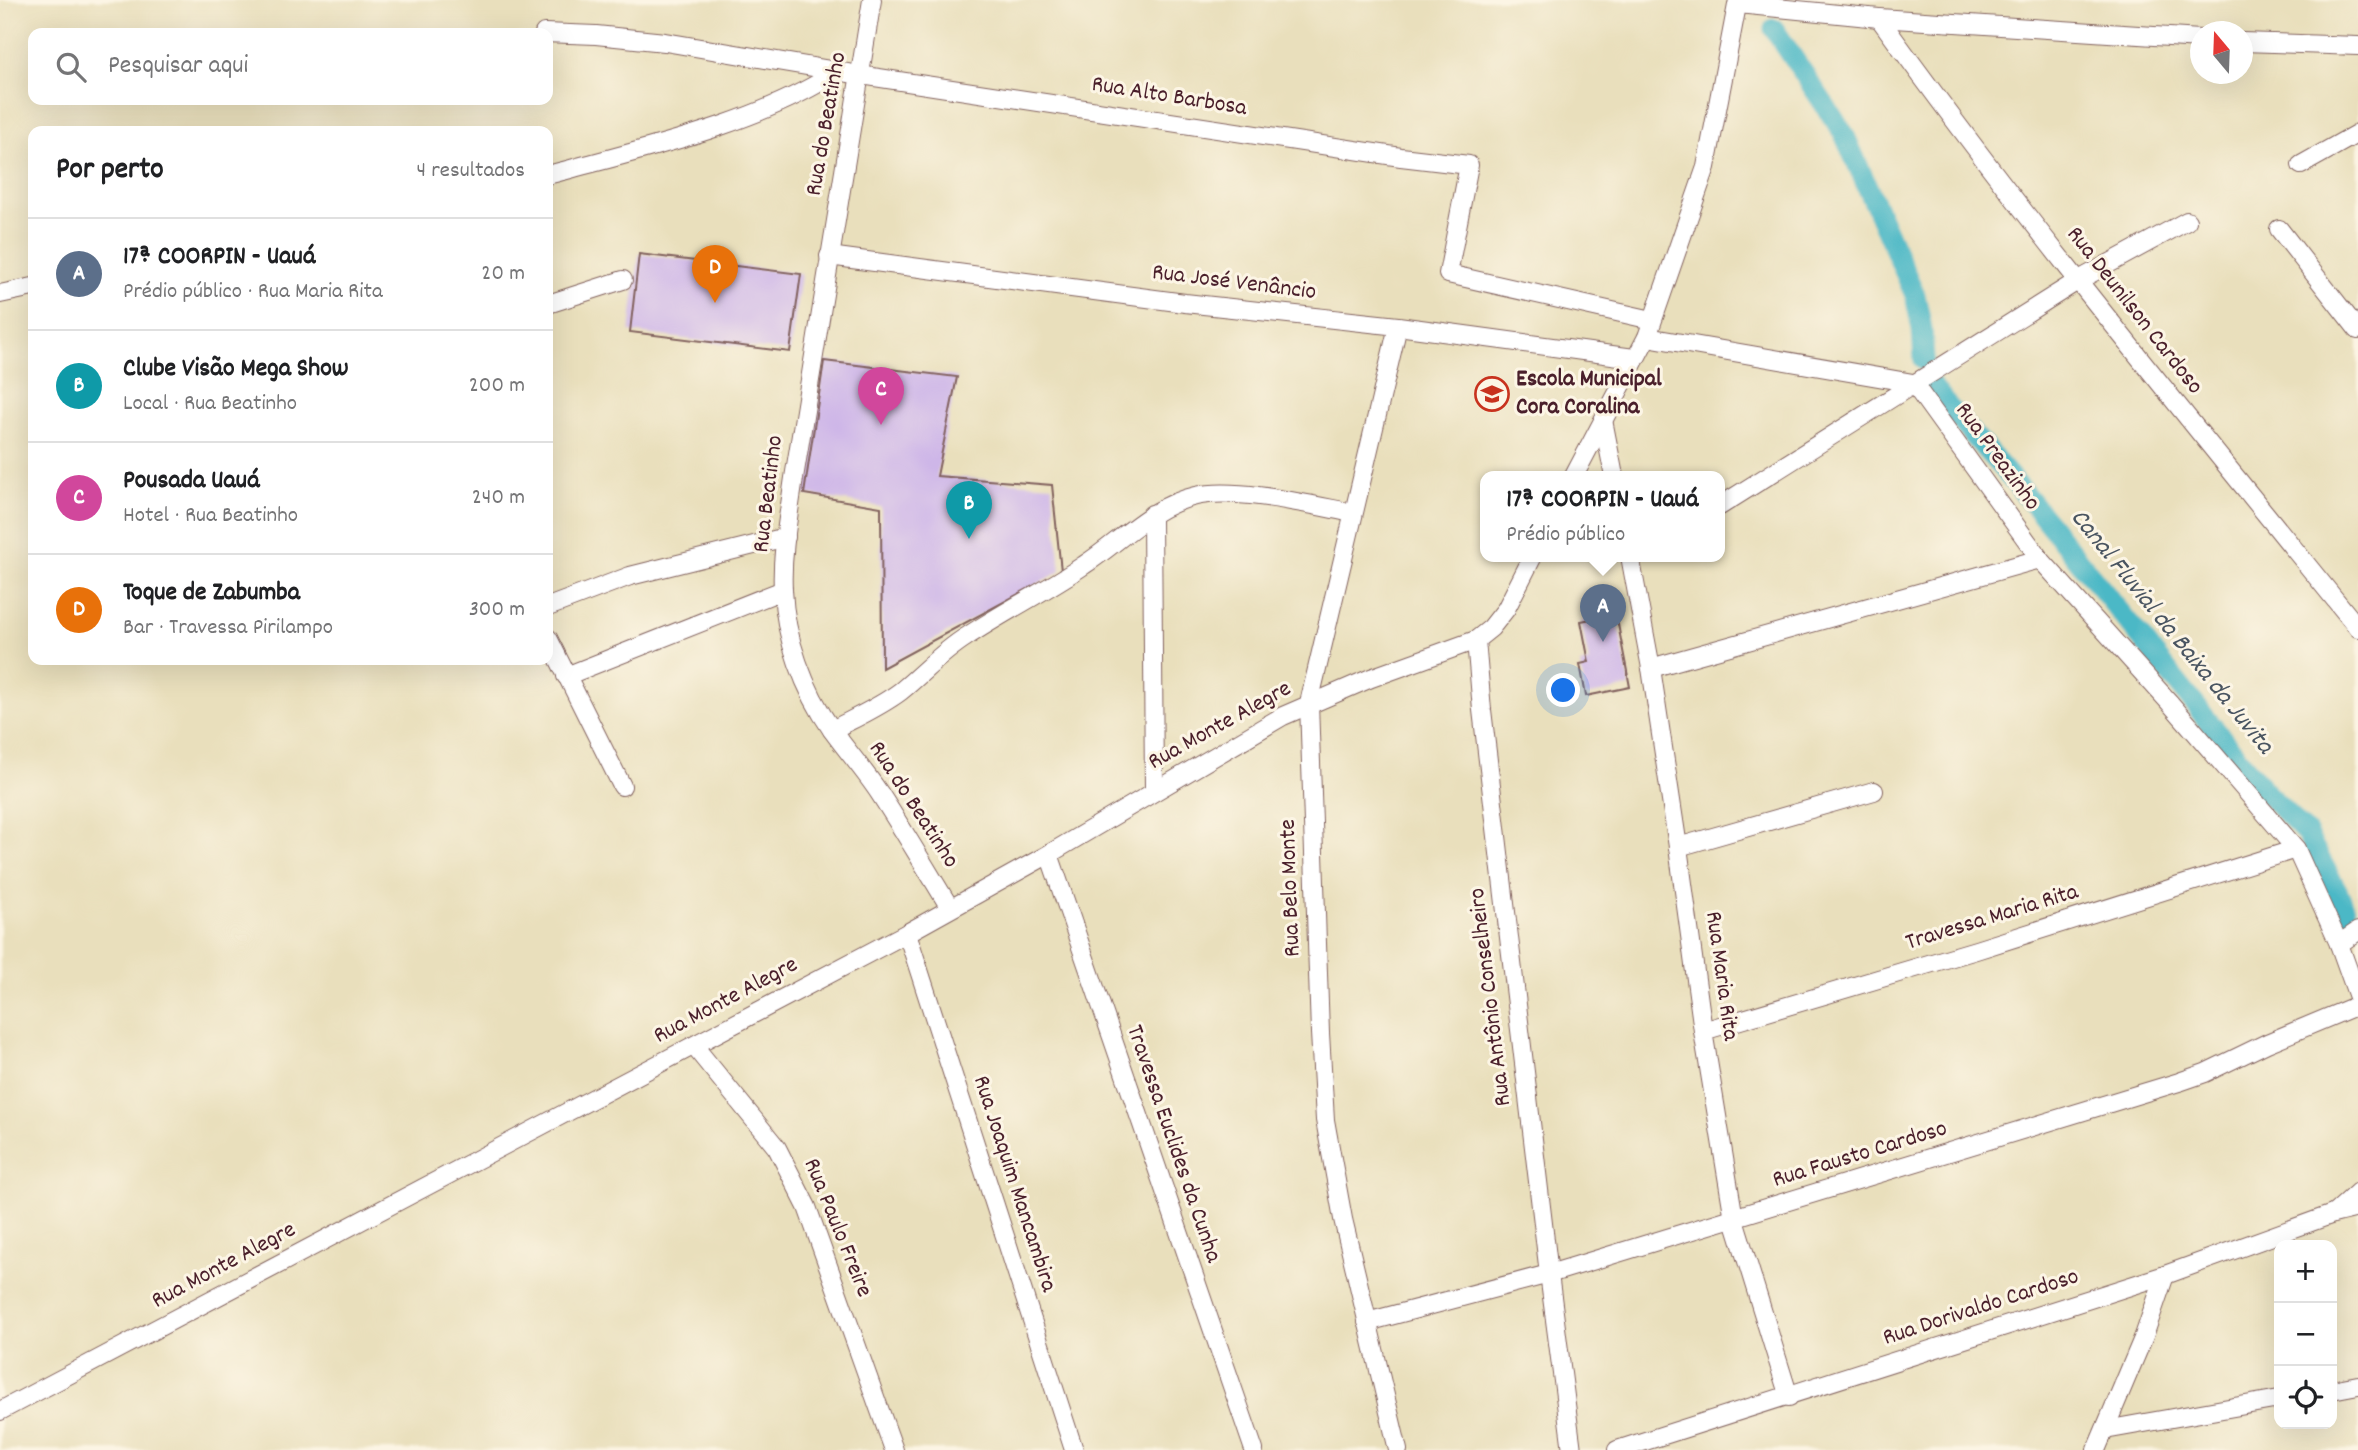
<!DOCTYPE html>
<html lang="pt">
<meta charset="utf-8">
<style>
:root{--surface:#fff;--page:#f6f6f6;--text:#202124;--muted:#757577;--line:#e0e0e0;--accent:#c8321e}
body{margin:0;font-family:Dekko,sans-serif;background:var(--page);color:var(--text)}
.controls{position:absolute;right:21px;bottom:21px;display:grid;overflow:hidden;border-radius:14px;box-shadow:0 7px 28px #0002}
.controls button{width:63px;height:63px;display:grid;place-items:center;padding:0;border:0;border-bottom:2px solid var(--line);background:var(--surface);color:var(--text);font:35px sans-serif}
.compass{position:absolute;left:2190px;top:21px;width:63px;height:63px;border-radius:50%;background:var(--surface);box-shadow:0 7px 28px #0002;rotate:341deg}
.you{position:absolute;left:1564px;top:691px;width:24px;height:24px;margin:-18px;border:5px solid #fff;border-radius:50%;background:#1a73e8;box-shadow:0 0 0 10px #1a73e833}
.badge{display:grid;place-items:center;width:46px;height:46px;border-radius:50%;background:var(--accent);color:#fff;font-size:23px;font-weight:700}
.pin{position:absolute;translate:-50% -58px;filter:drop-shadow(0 2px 4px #0008)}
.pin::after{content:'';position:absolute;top:37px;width:24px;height:21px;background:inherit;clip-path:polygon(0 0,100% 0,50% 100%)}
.popup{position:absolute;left:1480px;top:471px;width:245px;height:91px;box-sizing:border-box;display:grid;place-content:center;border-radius:14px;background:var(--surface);filter:drop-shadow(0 2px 5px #0005);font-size:23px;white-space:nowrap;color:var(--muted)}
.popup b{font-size:26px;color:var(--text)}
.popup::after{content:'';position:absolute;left:50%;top:100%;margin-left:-14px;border:14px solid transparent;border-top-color:var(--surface)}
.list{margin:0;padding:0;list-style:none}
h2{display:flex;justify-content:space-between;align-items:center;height:91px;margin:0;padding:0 28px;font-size:30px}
h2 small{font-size:23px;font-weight:400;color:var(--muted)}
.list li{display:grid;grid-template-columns:46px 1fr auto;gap:21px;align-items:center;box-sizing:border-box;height:112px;padding:0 28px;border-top:2px solid var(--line)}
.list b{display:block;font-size:26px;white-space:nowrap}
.list p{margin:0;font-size:23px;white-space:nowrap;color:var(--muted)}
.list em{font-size:23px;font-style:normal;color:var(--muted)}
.icon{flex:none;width:38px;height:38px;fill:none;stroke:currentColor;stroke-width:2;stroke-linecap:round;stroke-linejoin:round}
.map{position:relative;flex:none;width:2358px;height:1450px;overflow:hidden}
.search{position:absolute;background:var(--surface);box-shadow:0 7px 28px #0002;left:28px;top:28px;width:525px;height:77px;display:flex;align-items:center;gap:18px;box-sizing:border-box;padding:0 24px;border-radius:14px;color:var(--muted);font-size:26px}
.panel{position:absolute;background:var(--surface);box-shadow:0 7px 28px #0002;left:28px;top:126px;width:525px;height:539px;border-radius:14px}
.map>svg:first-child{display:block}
</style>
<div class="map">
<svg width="2358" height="1450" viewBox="0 0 2358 1450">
<rect width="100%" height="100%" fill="#fcf5e5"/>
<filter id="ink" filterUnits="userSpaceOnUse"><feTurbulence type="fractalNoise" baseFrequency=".0143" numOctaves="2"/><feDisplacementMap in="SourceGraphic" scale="14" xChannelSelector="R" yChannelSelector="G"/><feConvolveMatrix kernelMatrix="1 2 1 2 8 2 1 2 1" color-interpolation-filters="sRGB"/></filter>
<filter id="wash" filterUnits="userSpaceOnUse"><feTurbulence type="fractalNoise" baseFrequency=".00686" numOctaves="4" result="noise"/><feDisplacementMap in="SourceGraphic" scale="28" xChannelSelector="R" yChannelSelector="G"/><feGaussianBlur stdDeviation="1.57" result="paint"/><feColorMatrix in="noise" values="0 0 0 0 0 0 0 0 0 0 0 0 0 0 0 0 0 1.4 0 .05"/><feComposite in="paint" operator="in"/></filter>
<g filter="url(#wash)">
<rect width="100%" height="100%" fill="#e9dfbc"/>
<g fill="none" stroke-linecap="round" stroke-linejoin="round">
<!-- canal -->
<g stroke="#4bb8c6" stroke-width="21">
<polyline points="1774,29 1844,134 1915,295 1922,329 1924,360"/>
<polyline points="1931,385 1944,402 2024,493 2267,794 2306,833 2338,892 2351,925"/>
</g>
</g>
<g id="blocks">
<!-- building -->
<g fill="#ceb6e8">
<polygon points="639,254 801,274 790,352 630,332"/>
<polygon points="824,361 957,377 937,476 1052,485 1061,571 882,668 881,507 804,494"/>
<polygon points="1616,614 1630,687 1586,696 1580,664 1589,662 1581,621"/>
</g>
</g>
</g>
<g filter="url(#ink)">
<use href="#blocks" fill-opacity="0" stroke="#82625e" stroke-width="2"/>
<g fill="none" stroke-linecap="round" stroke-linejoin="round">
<!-- minor casing -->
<g stroke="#82625e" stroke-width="20">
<g id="minor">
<path d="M 872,0 L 794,478 C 789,514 781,553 783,590 C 785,638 804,690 832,730 C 847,751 865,771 880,794 C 904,831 927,870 950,908"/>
<polyline points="1738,4 1879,18 2200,39"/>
<path d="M 1879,18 C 2030,228 2196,427 2358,628"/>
<polyline points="544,33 596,35 665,42 860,75 1401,157 1469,165 1448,274 1652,320"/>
<polyline points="2242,42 2358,46"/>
<polyline points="2301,165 2358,133"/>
<path d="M 548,175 C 639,150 759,124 838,71"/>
<polyline points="2279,229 2358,330"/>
<polyline points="829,256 1185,303 1398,326 1634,358"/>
<polyline points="0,294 33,287"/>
<polyline points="548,304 623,280"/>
<polyline points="1647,337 1913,383"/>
<polyline points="1913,383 2040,559 2169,702 2296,849 2339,944 2358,997"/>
<polyline points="1603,420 1614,476"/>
<polyline points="1574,476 1647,337 1706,167 1738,0"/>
<polyline points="1720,506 2079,280 2187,221"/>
<polyline points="1152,514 1154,791"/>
<polyline points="1630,556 1651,668 1678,847 1703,1031 1734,1219 1789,1397"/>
<polyline points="548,607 630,576 786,537"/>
<polyline points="548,638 622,786"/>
<polyline points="1476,640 1482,710 1549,1274 1572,1450"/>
<polyline points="1651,668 2040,559"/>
<polyline points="566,676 783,590"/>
<path d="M 832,730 C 855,718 880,707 901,691 C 923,673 942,652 966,637 C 1005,611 1046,591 1084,565 C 1121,541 1151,506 1196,496 C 1237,487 1311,505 1353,513"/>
<polyline points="1678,847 1874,791"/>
<polyline points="1049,854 1254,1450"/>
<polyline points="907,933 1074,1450"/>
<polyline points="2339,944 2358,931"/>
<polyline points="1703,1031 1976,950 2296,849"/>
<polyline points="694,1046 777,1148 807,1207 894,1450"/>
<polyline points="2335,1213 2358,1192"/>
<polyline points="1367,1322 1549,1274 2179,1082 2205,1073 2267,1043 2358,1005"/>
<polyline points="2332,1390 2358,1385"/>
<polyline points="0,1411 907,933 1049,854 1283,716 1371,678 1476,640 1491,628 1506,609 1533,556"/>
<polyline points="2105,1430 2279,1399"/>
<polyline points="1398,1450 1343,1219 1325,1120 1320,1033 1309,703 1398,326"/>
<polyline points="1617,1450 2165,1275 2333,1214 2358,1208"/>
<polyline points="2096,1450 2144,1336 2165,1275"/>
</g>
</g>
<!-- minor -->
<use href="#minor" stroke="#fff" stroke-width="18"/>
</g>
</g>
<!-- icons -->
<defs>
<g id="school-ring" transform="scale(1.75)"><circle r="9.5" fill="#fcf5e5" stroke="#c8321e" stroke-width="1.5"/><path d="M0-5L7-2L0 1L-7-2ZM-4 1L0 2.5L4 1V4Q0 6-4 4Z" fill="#c8321e"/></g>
</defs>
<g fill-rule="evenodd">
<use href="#school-ring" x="1492" y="394"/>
</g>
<g text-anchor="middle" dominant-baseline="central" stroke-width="6" stroke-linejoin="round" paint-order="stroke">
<!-- street labels -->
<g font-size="24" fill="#4a1f2b" stroke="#fcf5e5">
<text transform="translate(1169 97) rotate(9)">Rua Alto Barbosa</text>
<text transform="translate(827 124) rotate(-80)">Rua do Beatinho</text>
<text transform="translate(1234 283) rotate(7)">Rua José Venâncio</text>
<text transform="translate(2134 311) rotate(52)">Rua Deunilson Cardoso</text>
<text transform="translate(1997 457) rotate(54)">Rua Preazinho</text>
<text transform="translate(769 494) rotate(-83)">Rua Beatinho</text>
<text transform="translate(1220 726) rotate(-29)">Rua Monte Alegre</text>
<text transform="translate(913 805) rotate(57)">Rua do Beatinho</text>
<text transform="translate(1291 888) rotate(-92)">Rua Belo Monte</text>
<text transform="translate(1992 918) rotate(-17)">Travessa Maria Rita</text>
<text transform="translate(1721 976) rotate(82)">Rua Maria Rita</text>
<text transform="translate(1491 997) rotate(-97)">Rua Antônio Conselheiro</text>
<text transform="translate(726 1001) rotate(-28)">Rua Monte Alegre</text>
<text transform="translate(1173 1144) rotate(71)">Travessa Euclides da Cunha</text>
<text transform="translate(1860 1155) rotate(-17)">Rua Fausto Cardoso</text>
<text transform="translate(1014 1184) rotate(72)">Rua Joaquim Mancambira</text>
<text transform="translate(837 1228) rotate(68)">Rua Paulo Freire</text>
<text transform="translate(224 1266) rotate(-28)">Rua Monte Alegre</text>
<text transform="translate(1981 1308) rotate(-18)">Rua Dorivaldo Cardoso</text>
</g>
<!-- poi labels -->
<g font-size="24" font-weight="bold" fill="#4a1f2b" stroke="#fcf5e5" text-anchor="start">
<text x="1516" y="380">Escola Municipal<tspan x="1516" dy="28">Cora Coralina</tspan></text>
</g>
<!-- water labels -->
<g font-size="26" font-style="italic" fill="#4a5561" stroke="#fcf5e5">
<text transform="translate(2171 632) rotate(51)">Canal Fluvial da Baixa da Juvita</text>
</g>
</g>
</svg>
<div class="controls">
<button>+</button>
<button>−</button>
<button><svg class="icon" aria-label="locate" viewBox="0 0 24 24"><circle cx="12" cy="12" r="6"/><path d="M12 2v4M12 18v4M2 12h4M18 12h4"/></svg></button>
</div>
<svg class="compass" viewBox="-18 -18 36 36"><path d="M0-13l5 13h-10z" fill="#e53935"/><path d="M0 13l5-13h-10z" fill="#757577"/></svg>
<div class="you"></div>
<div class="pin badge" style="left:1603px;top:642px;background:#5c6f8a">A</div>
<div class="popup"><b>17ª COORPIN - Uauá</b>Prédio público</div>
<div class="pin badge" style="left:969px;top:539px;background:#0f9aa8">B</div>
<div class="pin badge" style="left:881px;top:425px;background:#d1479c">C</div>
<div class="pin badge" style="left:715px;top:303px;background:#e8710a">D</div>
<div class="search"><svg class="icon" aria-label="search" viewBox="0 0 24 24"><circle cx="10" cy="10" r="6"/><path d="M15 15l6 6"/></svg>Pesquisar aqui</div>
<section class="panel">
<h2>Por perto<small>4 resultados</small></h2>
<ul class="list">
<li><span class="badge" style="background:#5c6f8a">A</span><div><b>17ª COORPIN - Uauá</b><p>Prédio público · Rua Maria Rita</p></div><em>20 m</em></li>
<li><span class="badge" style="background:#0f9aa8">B</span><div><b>Clube Visão Mega Show</b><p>Local · Rua Beatinho</p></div><em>200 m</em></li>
<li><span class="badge" style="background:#d1479c">C</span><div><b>Pousada Uauá</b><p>Hotel · Rua Beatinho</p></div><em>240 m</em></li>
<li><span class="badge" style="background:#e8710a">D</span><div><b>Toque de Zabumba</b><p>Bar · Travessa Pirilampo</p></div><em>300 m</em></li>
</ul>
</section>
</div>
